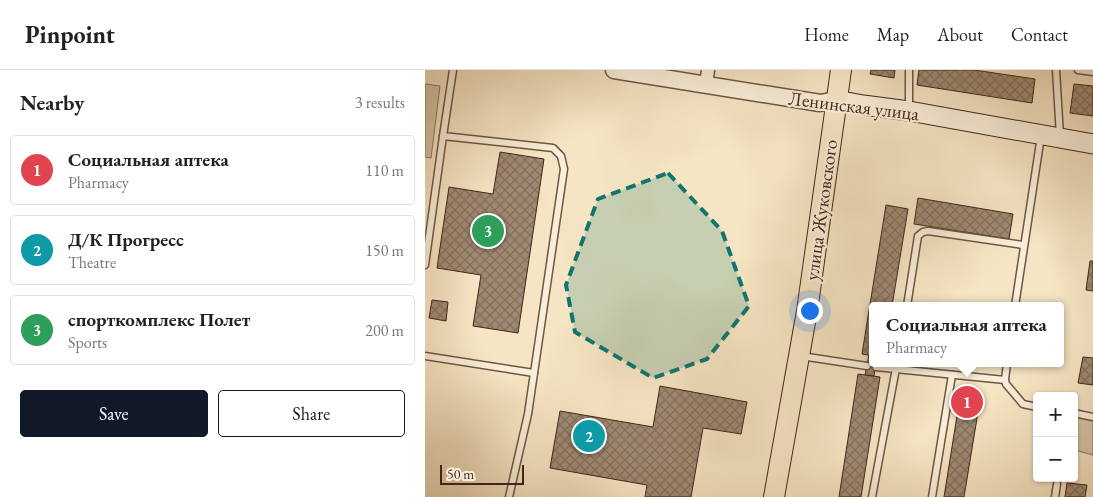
<!DOCTYPE html>
<meta charset="utf-8">
<style>
:root{--surface:#fff;--page:#f6f6f6;--text:#222;--muted:#767676;--line:#e0e0e0;--accent:#111827}
body{margin:0;font-family:"EB Garamond",serif;background:var(--page);color:var(--text)}
.controls{position:absolute;right:15px;bottom:15px;display:grid;overflow:hidden;border-radius:5px;box-shadow:0 1px 4px #0004}
.controls button{width:45px;height:45px;display:grid;place-items:center;padding:0;border:0;border-bottom:1px solid var(--line);background:var(--surface);color:var(--text);font:25px sans-serif}
.scale{position:absolute;left:15px;bottom:12px;width:84px;box-sizing:border-box;padding-left:5px;border:2px solid #412619;border-top:0;font-size:14px;line-height:18px;white-space:nowrap;color:#412619;-webkit-text-stroke:4px #f9eed9;paint-order:stroke}
.you{position:absolute;left:384px;top:240px;width:18px;height:18px;margin:-12px;border:4px solid #fff;border-radius:50%;background:#1a73e8;box-shadow:0 0 0 8px #1a73e833}
.badge{display:grid;place-items:center;width:32px;height:32px;border-radius:50%;background:var(--accent);color:#fff;font-size:16px;font-weight:700}
.pin{position:absolute;translate:-50% -50%;border:2px solid #fff;box-shadow:0 1px 5px #0006}
.popup{position:absolute;left:444px;top:232px;width:195px;height:65px;box-sizing:border-box;display:grid;place-content:center;border-radius:5px;background:var(--surface);filter:drop-shadow(0 1px 4px #0005);font-size:16px;white-space:nowrap;color:var(--muted)}
.popup b{font-size:19px;color:var(--text)}
.popup::after{content:'';position:absolute;left:50%;top:100%;margin-left:-10px;border:10px solid transparent;border-top-color:var(--surface)}
.list{margin:0;padding:0;list-style:none}
h2{display:flex;justify-content:space-between;align-items:center;height:65px;margin:0;padding:0 20px;font-size:21px}
h2 small{font-size:16px;font-weight:400;color:var(--muted)}
.list li{display:grid;grid-template-columns:32px 1fr auto;gap:15px;align-items:center;box-sizing:border-box;height:70px;margin:0 10px 10px;padding:0 10px;border:1px solid var(--line);border-radius:5px}
.list b{display:block;font-size:19px;white-space:nowrap}
.list p{margin:0;font-size:16px;white-space:nowrap;color:var(--muted)}
.list em{font-size:16px;font-style:normal;color:var(--muted)}
.actions{display:flex;gap:10px;padding:15px 20px}
.actions a{flex:1;padding:11px 0;border:1px solid var(--accent);border-radius:5px;text-align:center;font-size:18px;color:var(--accent)}
.actions .main{background:var(--accent);color:#fff}
.map{position:relative;flex:none;width:668px;height:427px;overflow:hidden}
header{display:flex;align-items:center;gap:30px;box-sizing:border-box;height:70px;padding:0 25px;background:var(--surface);border-bottom:1px solid var(--line)}
header strong{font-size:24px}
nav{display:flex;gap:28px;margin-inline-start:auto;font-size:18px}
main{display:flex}
aside{flex:1;background:var(--surface)}
.map>svg:first-child{display:block}
</style>
<header>
<strong>Pinpoint</strong>
<nav><a>Home</a><a>Map</a><a>About</a><a>Contact</a></nav>
</header>
<main>
<aside>
<h2>Nearby<small>3 results</small></h2>
<ul class="list">
<li><span class="badge" style="background:#e0444e">1</span><div><b>Социальная аптека</b><p>Pharmacy</p></div><em>110 m</em></li>
<li><span class="badge" style="background:#0f9aa8">2</span><div><b>Д/К Прогресс</b><p>Theatre</p></div><em>150 m</em></li>
<li><span class="badge" style="background:#2e9e5b">3</span><div><b>спорткомплекс Полет</b><p>Sports</p></div><em>200 m</em></li>
</ul>
<div class="actions"><a class="main">Save</a><a>Share</a></div>
</aside>
<div class="map">
<svg width="668" height="427" viewBox="0 0 668 427">
<defs>
<pattern id="building-cross-hatch" width="8" height="8" patternUnits="userSpaceOnUse" patternTransform="scale(1.25)"><rect width="8" height="8" fill="#9f8972"/><path d="M0 0l8 8M0 8l8-8" fill="none" stroke="#83705d"/></pattern>
</defs>
<rect width="100%" height="100%" fill="#f6e5c4"/>
<filter id="stains"><feTurbulence type="fractalNoise" baseFrequency=".004" numOctaves="4"/><feColorMatrix values="0 0 0 0 .2 0 0 0 0 .09 0 0 0 0 .02 0 0 0 .5 -.17"/></filter>
<radialGradient id="worn" r=".72"><stop offset=".6" stop-color="#630" stop-opacity="0"/><stop offset="1" stop-color="#630" stop-opacity=".3"/></radialGradient>
<!-- grass -->
<g fill="#d7c5a7" stroke="#8c7660">
<polygon points="0,14 15,16 6,88 0,87"/>
<polygon points="649,346 668,351 668,385 649,380"/>
</g>
<!-- building -->
<g fill="url(#building-cross-hatch)" stroke="#412619">
<polygon points="446,0 470,0 469,8 445,4"/>
<polygon points="494,0 549,0 610,9 607,33 492,15"/>
<polygon points="649,14 668,16 668,46 645,43"/>
<polygon points="75,82 119,89 93,263 48,256 56,205 12,198 24,117 68,124"/>
<polygon points="493,128 588,144 584,169 489,154"/>
<polygon points="461,135 483,139 467,236 448,236 448,286 437,284"/>
<polygon points="665,191 668,191 668,221 661,220"/>
<polygon points="7,230 23,232 21,251 4,248"/>
<polygon points="444,285 448,286 448,293 451,293 449,306 440,305"/>
<polygon points="658,287 668,288 668,315 653,313"/>
<polygon points="433,304 455,307 436,427 414,427"/>
<polygon points="235,316 322,332 316,364 278,358 266,427 220,427 222,415 125,398 135,341 228,357"/>
<polygon points="536,321 556,324 539,427 519,427"/>
<polygon points="642,413 662,415 660,427 640,427"/>
</g>
<g fill="none" stroke-linecap="round" stroke-linejoin="round">
<!-- service casing -->
<g stroke="#6e5644" stroke-width="9">
<g id="service">
<polyline points="28,0 18,66 128,78 136,86 139,99 103,344 84,427"/>
<polyline points="631,0 635,66"/>
<polyline points="653,0 668,2"/>
<polyline points="484,39 484,0"/>
<polyline points="0,195 18,66"/>
<polyline points="482,236 493,166 498,162 503,161 598,175"/>
<polyline points="590,236 616,66"/>
<polyline points="0,286 109,303"/>
<polyline points="376,286 442,296"/>
<polyline points="582,293 580,310 581,314 598,334 612,337"/>
<polyline points="451,297 580,310"/>
<polyline points="649,343 668,347"/>
<polyline points="447,427 472,293"/>
<polyline points="507,427 527,305"/>
<polyline points="630,427 632,414"/>
</g>
</g>
<!-- minor casing -->
<g stroke="#6e5644" stroke-width="15">
<polyline id="minor" points="281,15 283,0"/>
</g>
<!-- tertiary casing -->
<g stroke="#6e5644" stroke-width="19">
<polyline id="tertiary" points="189,0 395,33 411,30"/>
</g>
<!-- secondary casing -->
<g stroke="#412619" stroke-width="21">
<polyline id="secondary" points="411,30 438,35 484,41 668,74"/>
</g>
<!-- primary casing -->
<g stroke="#412619" stroke-width="22">
<polyline id="primary" points="349,427 382,241 416,0"/>
</g>
<!-- service -->
<use href="#service" stroke="#f9eed9" stroke-width="6"/>
<!-- minor -->
<use href="#minor" stroke="#f9eed9" stroke-width="12"/>
<!-- tertiary -->
<use href="#tertiary" stroke="#f9eed9" stroke-width="16"/>
<!-- secondary -->
<use href="#secondary" stroke="#f9eed9" stroke-width="19"/>
<!-- primary -->
<use href="#primary" stroke="#f6e5c4" stroke-width="20"/>
</g>
<!-- marked area -->
<path fill="#0f766e" fill-opacity="0.2" stroke="#0f766e" stroke-width="4" stroke-dasharray="10 6" stroke-linejoin="round" d="M 243,103 L 297,161 L 324,236 L 282,289 L 228,308 L 150,262 L 141,215 L 173,129 Z"/>
<g text-anchor="middle" dominant-baseline="central" stroke-width="4.5" stroke-linejoin="round" paint-order="stroke">
<!-- street labels -->
<g font-size="19" fill="#412619" stroke="#f9eed9">
<text transform="translate(429 36) rotate(7)">Ленинская улица</text>
<text transform="translate(396 140) rotate(-82)">улица Жуковского</text>
</g>
</g>
<rect width="100%" height="100%" filter="url(#stains)"/>
<rect width="100%" height="100%" fill="url(#worn)"/>
</svg>
<div class="controls">
<button>+</button>
<button>−</button>
</div>
<div class="scale">50 m</div>
<div class="you"></div>
<div class="pin badge" style="left:542px;top:332px;background:#e0444e">1</div>
<div class="popup"><b>Социальная аптека</b>Pharmacy</div>
<div class="pin badge" style="left:164px;top:366px;background:#0f9aa8">2</div>
<div class="pin badge" style="left:63px;top:161px;background:#2e9e5b">3</div>
</div>
</main>
